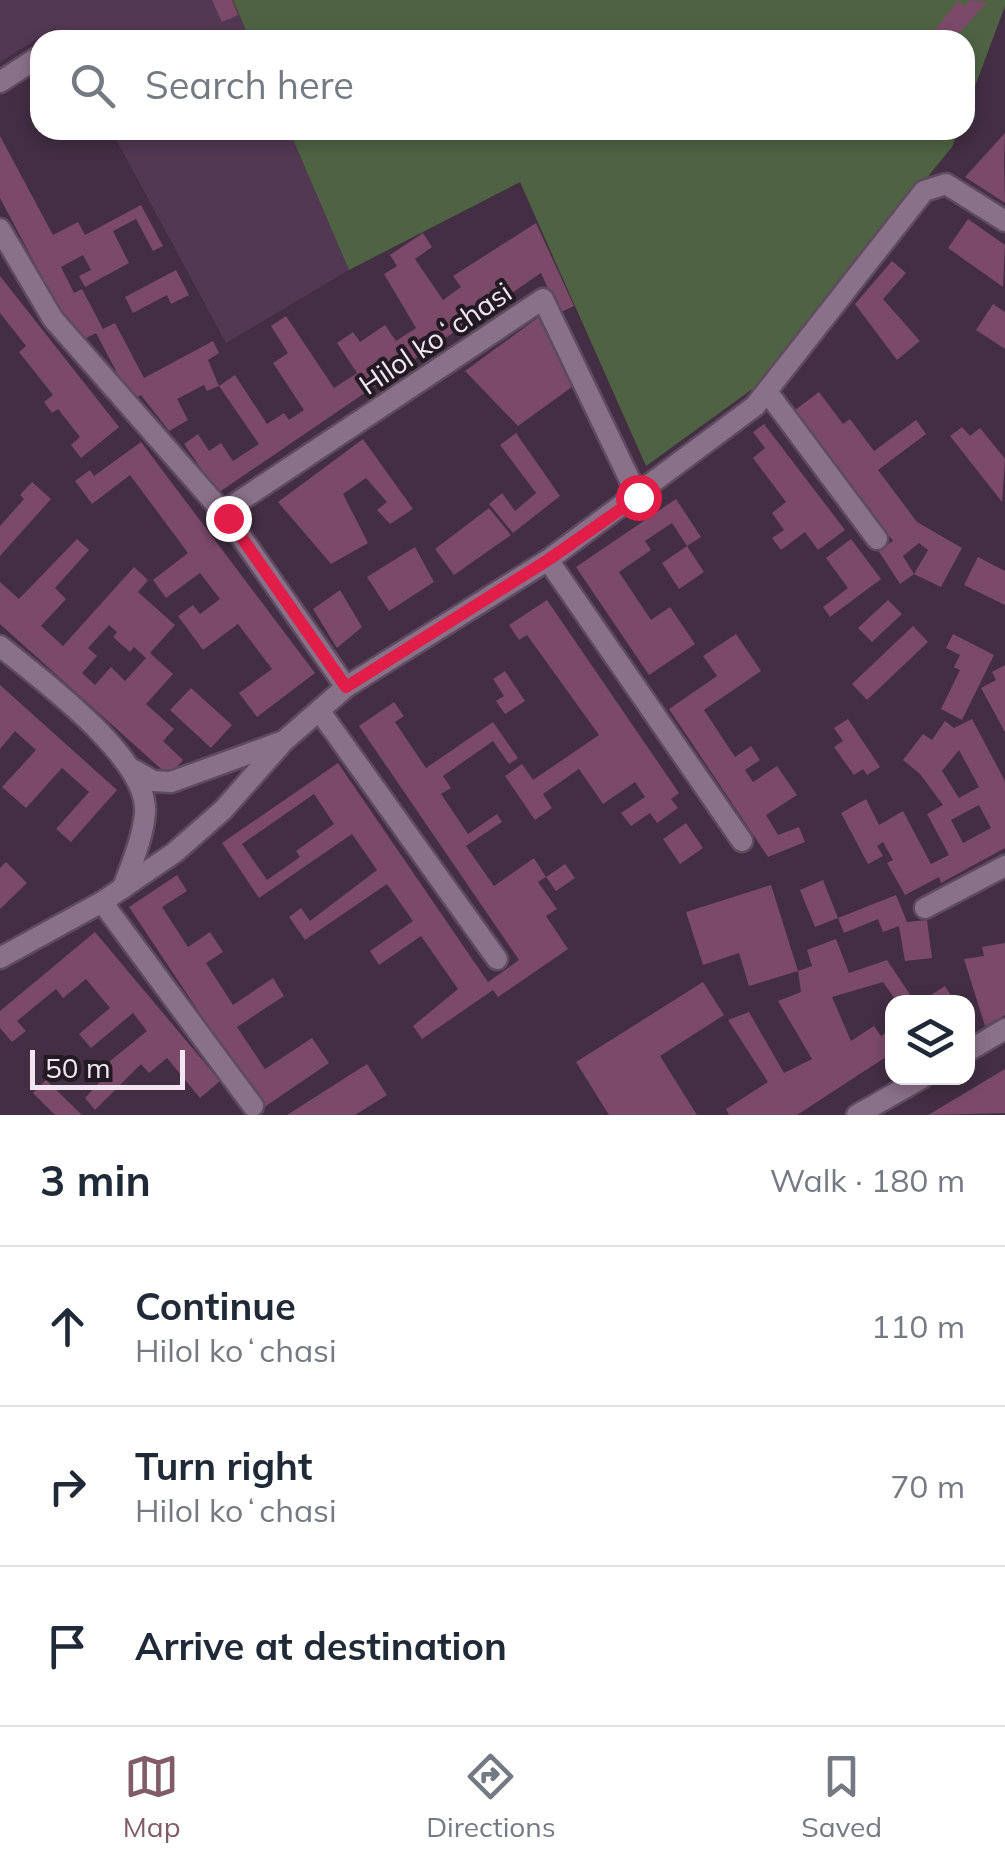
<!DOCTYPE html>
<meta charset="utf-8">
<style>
:root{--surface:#fff;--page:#f2f2f3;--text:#1f2937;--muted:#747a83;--line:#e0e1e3;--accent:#7f5c67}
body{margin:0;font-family:Mulish,sans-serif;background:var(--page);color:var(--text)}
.controls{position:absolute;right:30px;bottom:30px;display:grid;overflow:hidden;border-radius:20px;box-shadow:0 5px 15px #0003}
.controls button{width:90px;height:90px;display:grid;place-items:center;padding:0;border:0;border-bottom:2px solid var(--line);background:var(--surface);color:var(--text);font:50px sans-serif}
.scale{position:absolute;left:30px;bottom:25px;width:155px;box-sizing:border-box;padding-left:10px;border:5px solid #f3e6f3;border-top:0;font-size:28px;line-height:35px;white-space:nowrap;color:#f3e6f3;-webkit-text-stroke:8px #231a24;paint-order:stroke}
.stop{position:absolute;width:30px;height:30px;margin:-22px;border:8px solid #e11d48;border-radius:50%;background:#fff}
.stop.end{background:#e11d48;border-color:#fff;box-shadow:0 2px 10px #0008}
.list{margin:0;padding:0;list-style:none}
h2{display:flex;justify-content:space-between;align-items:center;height:130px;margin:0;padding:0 40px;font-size:42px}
h2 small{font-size:32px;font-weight:400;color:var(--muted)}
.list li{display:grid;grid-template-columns:65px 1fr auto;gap:30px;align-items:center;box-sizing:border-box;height:160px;padding:0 40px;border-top:2px solid var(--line)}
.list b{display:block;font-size:38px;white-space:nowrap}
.list p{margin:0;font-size:32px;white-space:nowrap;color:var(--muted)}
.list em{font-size:32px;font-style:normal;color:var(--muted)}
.icon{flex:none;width:55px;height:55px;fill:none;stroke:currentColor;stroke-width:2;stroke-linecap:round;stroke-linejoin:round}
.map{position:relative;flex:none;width:1005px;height:1115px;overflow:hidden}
.search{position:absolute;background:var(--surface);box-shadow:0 5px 15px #0003;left:30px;right:30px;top:30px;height:110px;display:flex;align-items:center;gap:25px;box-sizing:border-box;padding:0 35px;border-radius:30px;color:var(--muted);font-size:38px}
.sheet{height:610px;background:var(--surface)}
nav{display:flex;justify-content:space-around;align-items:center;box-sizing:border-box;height:140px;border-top:2px solid var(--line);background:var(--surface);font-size:28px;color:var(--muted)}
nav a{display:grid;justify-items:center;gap:5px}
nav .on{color:var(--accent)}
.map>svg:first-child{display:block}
</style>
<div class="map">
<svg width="1005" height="1115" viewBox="0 0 1005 1115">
<rect width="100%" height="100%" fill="#432e43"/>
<!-- built -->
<g fill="#523853">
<polygon points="0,0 233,0 250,40 62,40 55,28 0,62"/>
<polygon points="111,130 289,130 349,270 226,343"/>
</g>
<!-- green -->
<g fill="#4f6344">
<polygon points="233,0 1005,0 1005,6 965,113 965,40 250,40"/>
<polygon points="289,130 959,130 952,147 758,385 646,466 520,182 349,270"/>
</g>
<!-- building -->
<g fill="#7b4a69" fill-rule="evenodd">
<polygon points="212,0 232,0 238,15 222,22"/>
<polygon points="970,0 987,2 953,40 927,40 958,1 964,6"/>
<polygon points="1005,133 1004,162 1005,203 965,177"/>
<polygon points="0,136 53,235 78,222 85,235 141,205 163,246 153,251 136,219 113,231 129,263 85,287 79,276 91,270 83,255 61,267 74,293 82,289 103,329 115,323 144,378 213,341 219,353 208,360 219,386 207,391 204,385 177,399 188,420 169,431 141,395 132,401 96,333 77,343 0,198"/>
<polygon points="968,219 1005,245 1003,287 948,248"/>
<polygon points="536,223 574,306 559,313 541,273 218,493 184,444 198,434 209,451 221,443 233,461 259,444 219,386 235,375 267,424 284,413 289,420 304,410 273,363 288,353 271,326 286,316 334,388 357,373 337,343 353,332 360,342 385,325 396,341 416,328 384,274 397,266 390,255 423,233 432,247 415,259 443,300 461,287 453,276"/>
<polygon points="892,261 906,273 883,299 920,341 897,360 855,304"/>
<polygon points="176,270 189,295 171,304 167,295 133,313 125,297"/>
<polygon points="0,276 119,427 81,458 71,445 80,437 58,409 52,413 44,402 53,395 19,352 26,346 0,313"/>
<polygon points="993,304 1005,312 1005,349 976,330"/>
<polygon points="543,314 576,384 518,426 465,371"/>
<path d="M 819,392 L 843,424 L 850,419 L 874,451 L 916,420 L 926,434 L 878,470 L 917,522 L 962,548 L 941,587 L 914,574 L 900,584 L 878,550 L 893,541 L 795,410 ZM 919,543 L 928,550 L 914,574 L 903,556 Z"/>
<polygon points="764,424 845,530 818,550 805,532 781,550 772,538 784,530 772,513 786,502 753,458 765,448 753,432"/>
<polygon points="962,427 970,436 980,428 1005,459 1002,502 950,436"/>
<polygon points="516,433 560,496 513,533 489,504 502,493 515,511 536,493 500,445"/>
<polygon points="363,439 413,509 390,524 377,510 387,502 366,478 343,494 368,543 331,564 278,502"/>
<polygon points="141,442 315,673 257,717 239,693 272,669 238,624 203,650 178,616 193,605 200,614 220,599 200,573 166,598 153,580 188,553 130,475 92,504 75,481 90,470 94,476"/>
<polygon points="32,482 51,499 0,556 0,526 24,499 20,495"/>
<polygon points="676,499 701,537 687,546 672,523 645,541 651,550 619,572 651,620 670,607 695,644 649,675 576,567"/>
<polygon points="489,508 511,535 454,575 435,549"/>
<path d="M 77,539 L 89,550 L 55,588 L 66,599 L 41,626 L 63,646 L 134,567 L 148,580 L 138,592 L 175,625 L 150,653 L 173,674 L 146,704 L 174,729 L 163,741 L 183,760 L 169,776 L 0,624 L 0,582 L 19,599 ZM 109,625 L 117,632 L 113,637 L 130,652 L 134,647 L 146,658 L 125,681 L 111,667 L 95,685 L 82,673 L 97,656 L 88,648 Z"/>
<polygon points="851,539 881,579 830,617 823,607 848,588 826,558"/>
<polygon points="687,546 704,572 679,589 662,563"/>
<polygon points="415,547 434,582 389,611 367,577"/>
<polygon points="978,557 1005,571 1005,605 964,585"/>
<polygon points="340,590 362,627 337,648 313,609"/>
<polygon points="547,600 679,793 671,799 678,808 657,823 650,813 631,826 621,813 645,797 635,782 603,804 579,769 543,794 552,808 535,820 505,776 522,764 533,780 599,735 527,635 519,640 509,625"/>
<polygon points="888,600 902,614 872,642 858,628"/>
<polygon points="913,626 928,642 867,700 852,684"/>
<polygon points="736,634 761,671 704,710 735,757 751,746 760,760 745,770 753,782 777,766 797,795 766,815 778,835 799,827 805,842 768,857 669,709 717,676 703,656"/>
<polygon points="953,634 994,655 962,720 941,709 960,670 954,667 960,655 946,648"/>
<polygon points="1005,665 1005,732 981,688 996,680 992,672"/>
<polygon points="505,671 525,701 505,714 496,701 504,696 493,679"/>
<polygon points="0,685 117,790 71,842 56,829 89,792 62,768 26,808 2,787 36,750 15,731 0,749"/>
<polygon points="191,688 232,725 211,748 170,710"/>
<path d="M 394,702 L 404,716 L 395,722 L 426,768 L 493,722 L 518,758 L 509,764 L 493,741 L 443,776 L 451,788 L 441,794 L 468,834 L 497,814 L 502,822 L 466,846 L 494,886 L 534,858 L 546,877 L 565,864 L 575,878 L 556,891 L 546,877 L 538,882 L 557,909 L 546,916 L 568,949 L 498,997 L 493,990 L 422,1039 L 413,1026 L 458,989 L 421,936 L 379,965 L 370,951 L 413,921 L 387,884 L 305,940 L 289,917 L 301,908 L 310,921 L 377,870 L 352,834 L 259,898 L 222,843 L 338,763 L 488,982 L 519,960 L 359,726 ZM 314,794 L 334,824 L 296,851 L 300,857 L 267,880 L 242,844 Z"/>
<polygon points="848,719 880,767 867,775 863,769 854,775 834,747 843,741 834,728"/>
<path d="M 972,719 L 1005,781 L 1005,848 L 941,883 L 939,877 L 905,895 L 887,863 L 893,860 L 883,842 L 877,846 L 883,856 L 868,864 L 841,813 L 866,799 L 879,825 L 903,811 L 931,864 L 949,855 L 927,814 L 943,805 L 920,774 L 903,760 L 923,734 L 932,740 L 945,721 L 954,728 ZM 959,750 L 979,787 L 959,798 L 942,771 ZM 979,805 L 991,828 L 963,843 L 951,820 Z"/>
<polygon points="686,823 703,848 680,864 663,839"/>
<polygon points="6,862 27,883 0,909 0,868"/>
<polygon points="177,875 187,891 162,907 188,947 210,932 223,952 206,963 233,1005 273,978 284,996 237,1027 265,1069 312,1038 329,1063 263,1108 129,907"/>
<polygon points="823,880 838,918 815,927 800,890"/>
<polygon points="771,885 798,971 749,986 739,953 703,965 686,912"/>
<polygon points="896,895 907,922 927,920 932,958 905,961 899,926 883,932 878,919 844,933 838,918"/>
<polygon points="95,932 220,1081 200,1098 167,1058 149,1073 141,1064 95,1110 85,1098 109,1072 104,1066 147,1031 133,1013 91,1048 79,1034 110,1008 86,979 63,998 56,989 17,1021 26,1031 12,1042 0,1028 0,1011"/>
<polygon points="836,939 849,973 887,960 915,1002 897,1002 883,982 832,997 851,1041 874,1026 881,1036 892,1029 892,1053 797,1115 729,1115 726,1109 768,1082 728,1020 749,1012 784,1073 812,1059 778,1001 801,992 798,971 812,966 807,950"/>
<polygon points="1005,943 1005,1015 985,1026 964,959 984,956 982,947"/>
<polygon points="703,982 724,1015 660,1056 697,1115 609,1115 576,1062"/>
<polygon points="945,986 955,1002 920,1002"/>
<polygon points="367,1064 387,1095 355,1115 287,1115"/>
<polygon points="1005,1069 1005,1113 928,1115 950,1102"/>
<polygon points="46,1080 82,1115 55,1115 33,1093"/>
</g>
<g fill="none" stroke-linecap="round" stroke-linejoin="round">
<!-- minor casing -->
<g stroke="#5e4b5e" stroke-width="25">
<g id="minor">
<polyline points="0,82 40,56"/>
<polyline points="0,229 53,319 228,518 346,687"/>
<polyline points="768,393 877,539"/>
<polyline points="223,512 543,299 638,497"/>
<polyline points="548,560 742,841"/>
<path d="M 0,646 C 40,679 149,758 145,813 C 143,838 131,865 123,888"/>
<polyline points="321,713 497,959"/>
<polyline points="134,770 153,781 171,782 281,742"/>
<polyline points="102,902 253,1106"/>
<polyline points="925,908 1005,866"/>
<polyline points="0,958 102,902 174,853 223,810 284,741 346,687 548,560 755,406 924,191 946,184 1005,221"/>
<polyline points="968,1051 1005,1029"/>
<polyline points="857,1115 922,1078"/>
</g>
</g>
<!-- minor -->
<use href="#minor" stroke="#89718a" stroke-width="20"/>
</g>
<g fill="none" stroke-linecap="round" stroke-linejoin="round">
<!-- route -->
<polyline stroke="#e11d48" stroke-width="12" points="228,518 346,687 548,560 638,497"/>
</g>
<g text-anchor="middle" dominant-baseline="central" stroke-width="8" stroke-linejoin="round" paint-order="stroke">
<!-- street labels -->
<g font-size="28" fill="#f3e6f3" stroke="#231a24">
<text transform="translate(435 338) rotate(-34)">Hilol koʻchasi</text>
</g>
</g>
</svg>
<div class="controls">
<button><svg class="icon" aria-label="layers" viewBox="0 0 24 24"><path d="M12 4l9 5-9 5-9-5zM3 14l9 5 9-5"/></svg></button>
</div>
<div class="scale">50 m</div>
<div class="stop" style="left:638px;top:497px"></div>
<div class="stop end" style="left:228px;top:518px"></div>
<div class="search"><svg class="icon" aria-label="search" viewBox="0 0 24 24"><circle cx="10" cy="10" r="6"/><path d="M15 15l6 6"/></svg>Search here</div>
</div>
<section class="sheet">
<h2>3 min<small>Walk · 180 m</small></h2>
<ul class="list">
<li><svg class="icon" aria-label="ahead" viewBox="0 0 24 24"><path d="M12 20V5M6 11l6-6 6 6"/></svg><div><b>Continue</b><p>Hilol koʻchasi</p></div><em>110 m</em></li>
<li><svg class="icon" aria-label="right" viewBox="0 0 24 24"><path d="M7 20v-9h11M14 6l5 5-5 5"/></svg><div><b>Turn right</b><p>Hilol koʻchasi</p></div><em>70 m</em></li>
<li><svg class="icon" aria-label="arrive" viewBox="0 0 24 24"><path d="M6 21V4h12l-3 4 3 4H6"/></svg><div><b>Arrive at destination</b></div></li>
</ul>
</section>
<nav>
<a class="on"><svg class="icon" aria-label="map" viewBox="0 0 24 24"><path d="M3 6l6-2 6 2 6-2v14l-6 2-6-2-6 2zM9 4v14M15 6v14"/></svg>Map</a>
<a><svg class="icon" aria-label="directions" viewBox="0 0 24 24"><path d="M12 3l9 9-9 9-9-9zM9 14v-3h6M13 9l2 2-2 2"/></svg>Directions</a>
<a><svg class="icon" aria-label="saved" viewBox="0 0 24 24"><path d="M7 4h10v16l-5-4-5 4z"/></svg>Saved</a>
</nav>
